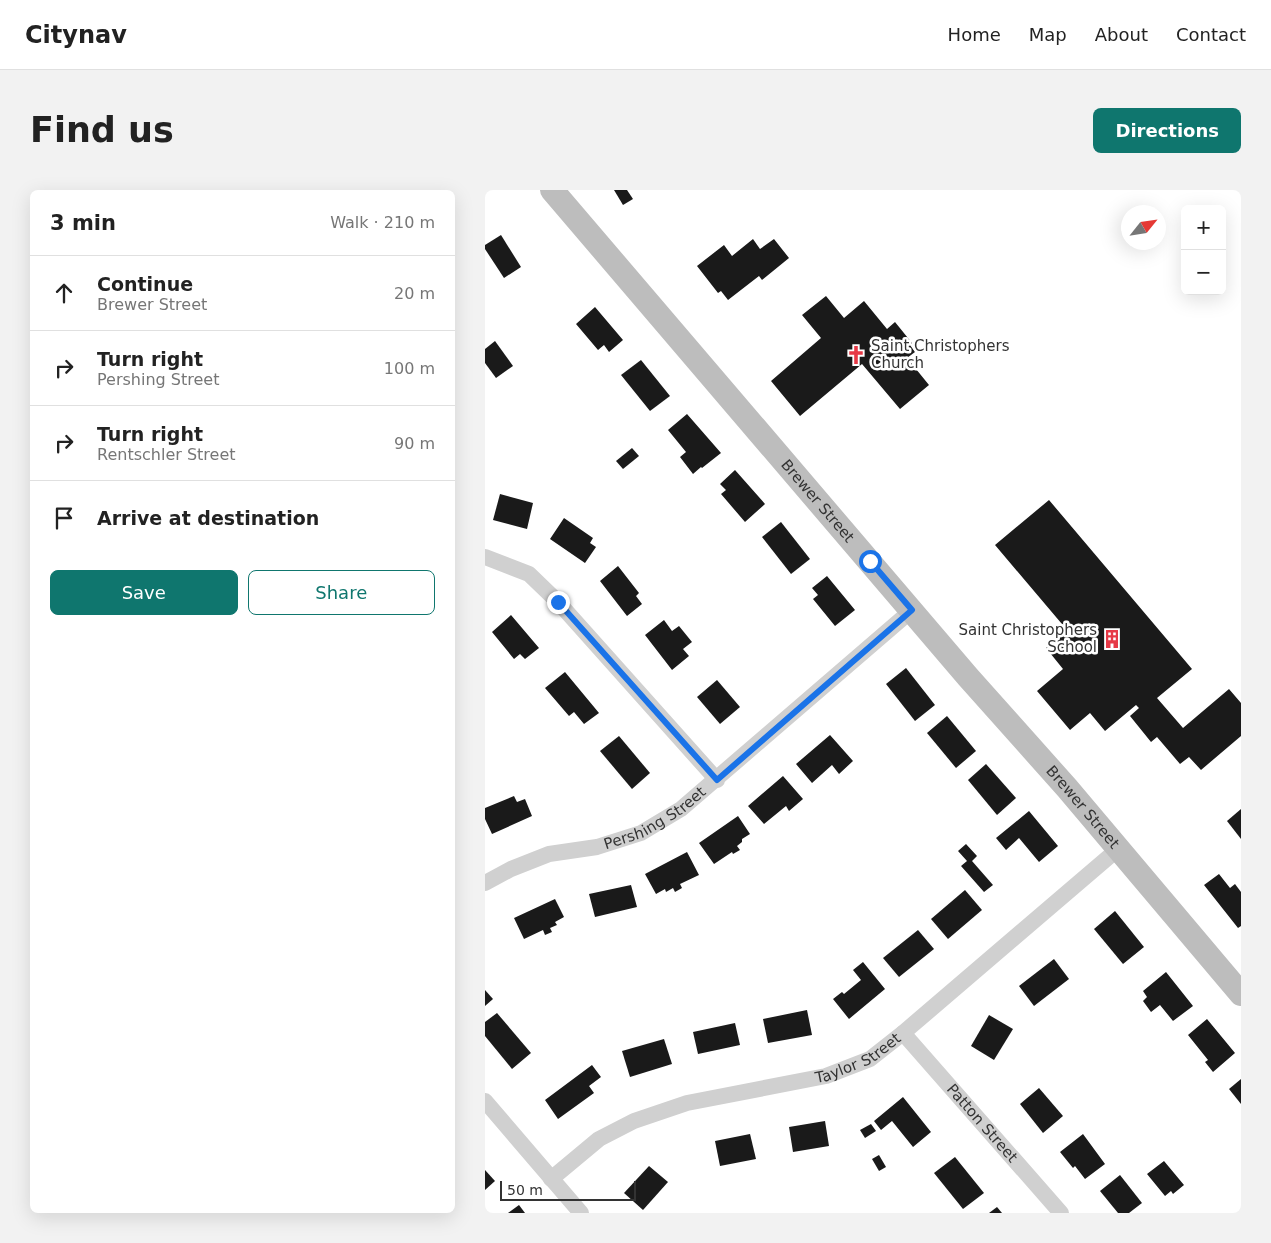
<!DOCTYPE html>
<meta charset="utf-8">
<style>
:root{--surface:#fff;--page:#f2f2f2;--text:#222;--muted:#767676;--line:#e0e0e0;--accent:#0f766e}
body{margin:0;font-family:"DejaVu Sans",sans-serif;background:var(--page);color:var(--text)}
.controls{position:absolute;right:15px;top:15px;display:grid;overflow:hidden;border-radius:8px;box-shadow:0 5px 20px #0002}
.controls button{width:45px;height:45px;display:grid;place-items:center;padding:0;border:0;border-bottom:1px solid var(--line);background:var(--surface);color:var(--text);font:25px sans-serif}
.compass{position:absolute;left:636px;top:15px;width:45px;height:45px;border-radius:50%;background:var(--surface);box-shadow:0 5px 20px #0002;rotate:60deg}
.scale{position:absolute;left:15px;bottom:12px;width:136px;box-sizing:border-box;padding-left:5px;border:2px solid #333;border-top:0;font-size:14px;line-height:18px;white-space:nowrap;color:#333;-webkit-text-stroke:4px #fff;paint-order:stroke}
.stop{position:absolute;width:15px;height:15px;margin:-11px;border:4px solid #1a73e8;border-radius:50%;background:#fff}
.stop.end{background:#1a73e8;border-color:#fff;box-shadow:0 1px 5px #0008}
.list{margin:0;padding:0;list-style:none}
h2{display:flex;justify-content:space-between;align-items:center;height:65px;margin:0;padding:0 20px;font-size:21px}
h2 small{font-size:16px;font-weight:400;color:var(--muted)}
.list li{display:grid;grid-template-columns:32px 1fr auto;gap:15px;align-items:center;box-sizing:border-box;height:75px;padding:0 20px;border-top:1px solid var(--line)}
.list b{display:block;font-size:19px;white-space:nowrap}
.list p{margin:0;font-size:16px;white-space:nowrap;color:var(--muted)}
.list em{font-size:16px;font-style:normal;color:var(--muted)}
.actions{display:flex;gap:10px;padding:15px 20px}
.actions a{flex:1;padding:11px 0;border:1px solid var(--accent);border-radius:8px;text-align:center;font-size:18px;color:var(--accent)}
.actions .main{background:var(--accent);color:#fff}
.icon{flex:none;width:28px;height:28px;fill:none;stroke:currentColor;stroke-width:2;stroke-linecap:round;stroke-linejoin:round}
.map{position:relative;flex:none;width:756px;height:1023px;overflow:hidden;border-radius:8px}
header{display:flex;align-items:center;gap:30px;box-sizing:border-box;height:70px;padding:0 25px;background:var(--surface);border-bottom:1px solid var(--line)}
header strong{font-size:24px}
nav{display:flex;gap:28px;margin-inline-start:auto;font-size:18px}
.intro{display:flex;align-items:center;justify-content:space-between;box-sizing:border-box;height:120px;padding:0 30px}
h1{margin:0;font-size:35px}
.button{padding:12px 22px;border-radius:8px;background:var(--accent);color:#fff;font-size:18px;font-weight:700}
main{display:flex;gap:30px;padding:0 30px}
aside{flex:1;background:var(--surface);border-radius:8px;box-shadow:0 5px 20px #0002}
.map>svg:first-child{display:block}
</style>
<header>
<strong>Citynav</strong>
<nav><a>Home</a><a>Map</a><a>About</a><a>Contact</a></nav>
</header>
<div class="intro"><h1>Find us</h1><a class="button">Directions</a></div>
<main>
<aside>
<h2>3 min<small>Walk · 210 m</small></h2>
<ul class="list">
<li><svg class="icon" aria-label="ahead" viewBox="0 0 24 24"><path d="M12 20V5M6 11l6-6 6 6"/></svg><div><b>Continue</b><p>Brewer Street</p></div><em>20 m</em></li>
<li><svg class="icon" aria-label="right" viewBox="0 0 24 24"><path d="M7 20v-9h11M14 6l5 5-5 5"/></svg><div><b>Turn right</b><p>Pershing Street</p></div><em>100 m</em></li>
<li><svg class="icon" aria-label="right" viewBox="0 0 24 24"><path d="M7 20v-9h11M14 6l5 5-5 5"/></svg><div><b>Turn right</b><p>Rentschler Street</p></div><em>90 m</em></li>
<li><svg class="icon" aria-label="arrive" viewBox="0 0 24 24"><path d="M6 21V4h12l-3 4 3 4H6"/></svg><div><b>Arrive at destination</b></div></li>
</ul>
<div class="actions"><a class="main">Save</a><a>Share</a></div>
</aside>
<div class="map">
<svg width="756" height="1023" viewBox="0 0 756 1023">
<rect width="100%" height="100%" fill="#fff"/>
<!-- building -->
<g fill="#1a1a1a">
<polygon points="129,0 142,0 148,9 138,15"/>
<polygon points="16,45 36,77 19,88 0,59 0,55"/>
<polygon points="268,49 275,59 289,49 304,68 277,90 274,86 243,110 236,101 233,103 212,76 239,55 247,66"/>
<polygon points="341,106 359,128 379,111 402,139 410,132 427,153 425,155 430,162 422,168 444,195 415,219 377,174 315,226 286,191 336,148 317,125"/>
<polygon points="110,117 138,150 124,162 119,155 113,160 91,134"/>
<polygon points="10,151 28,176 11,188 0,173 0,159"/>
<polygon points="156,170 185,206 165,221 136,185"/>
<polygon points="202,224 236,263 217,278 216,277 208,284 195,267 201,262 183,240"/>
<polygon points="147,258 154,266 138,279 131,271"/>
<polygon points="250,280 280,314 260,332 236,304 241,300 235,294"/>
<polygon points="15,304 48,313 42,339 8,330"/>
<polygon points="564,310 707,479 672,508 698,538 744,499 756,513 756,546 716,580 704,567 695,574 672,547 666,552 645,526 654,518 651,515 620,541 605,523 585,540 552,501 578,479 561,458 582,440 510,355"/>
<polygon points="79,328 108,348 105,353 111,357 100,373 65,349"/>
<polygon points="296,332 325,369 306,384 277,347"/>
<polygon points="133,376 154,403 151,406 157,414 142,426 115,391"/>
<polygon points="342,386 370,420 350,436 328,409 333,405 327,398"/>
<polygon points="26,425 54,458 40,469 35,464 29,469 7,442"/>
<polygon points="179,430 187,441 194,436 207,452 198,459 204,466 187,480 160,445"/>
<polygon points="421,478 450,515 430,531 401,494"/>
<polygon points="80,482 114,523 99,534 89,522 84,526 60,498"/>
<polygon points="232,490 255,517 235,534 212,507"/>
<polygon points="462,526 491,561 471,578 442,543"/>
<polygon points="345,545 368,571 354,584 347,575 327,593 311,574"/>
<polygon points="134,546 165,583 147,599 115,561"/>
<polygon points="501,574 531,608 512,625 483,590"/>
<polygon points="298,586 318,609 304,621 301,616 279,634 263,616"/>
<polygon points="29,606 32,612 40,609 47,626 7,644 0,629 0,618"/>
<polygon points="756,619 756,649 742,631"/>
<polygon points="544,621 573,656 554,672 534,648 521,660 511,648"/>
<polygon points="253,626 265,644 257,649 257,652 252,656 255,660 248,664 247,662 229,674 214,653"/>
<polygon points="481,654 492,666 487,671 508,695 499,702 476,676 482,671 473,661"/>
<polygon points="202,662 214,685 195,694 197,698 190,702 188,698 181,702 180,699 171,704 160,684"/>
<polygon points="734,684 745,698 750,694 756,702 756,736 753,738 719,695"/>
<polygon points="146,695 152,717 110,727 104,704"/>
<polygon points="480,700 497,720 463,749 446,729"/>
<polygon points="70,709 79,727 70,732 72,735 65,738 67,742 60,745 58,740 39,749 29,728"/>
<polygon points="630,721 659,757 638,774 609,739"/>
<polygon points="433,740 449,759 414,787 398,768"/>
<polygon points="569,769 584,789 549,816 534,796"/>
<polygon points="378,772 400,799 364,829 348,809 357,802 359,804 376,790 368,780"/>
<polygon points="681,782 708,816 688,831 675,815 666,822 658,811 662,807 658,801"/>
<polygon points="0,800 8,809 0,816"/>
<polygon points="322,820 327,845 283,853 278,829"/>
<polygon points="12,823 46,863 27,879 0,846 0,832"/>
<polygon points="504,825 528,839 509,870 486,856"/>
<polygon points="722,829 750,863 728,882 720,872 723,870 703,845"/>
<polygon points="250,833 255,855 213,864 208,842"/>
<polygon points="179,849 187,874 145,887 137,861"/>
<polygon points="107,875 116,887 104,896 109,903 73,929 60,910"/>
<polygon points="756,889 756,914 744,899"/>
<polygon points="554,898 578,926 558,943 535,914"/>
<polygon points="418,907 446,942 428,957 407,931 396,940 389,931"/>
<polygon points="340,931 344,956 308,962 304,937"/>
<polygon points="386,934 391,941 380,948 375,940"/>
<polygon points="265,944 271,969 235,976 230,951"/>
<polygon points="598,944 620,974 600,989 590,976 588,978 575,962"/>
<polygon points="394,965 401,977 394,981 387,969"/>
<polygon points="470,967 499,1003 478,1019 449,983"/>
<polygon points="679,971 699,995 688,1004 686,1001 680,1006 662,984"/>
<polygon points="164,976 183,992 158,1020 139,1003"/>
<polygon points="0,980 10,991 0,1000"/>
<polygon points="635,985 657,1013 644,1023 633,1023 615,1001"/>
<polygon points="34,1015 40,1023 23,1023"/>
<polygon points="512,1017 517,1023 504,1023"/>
</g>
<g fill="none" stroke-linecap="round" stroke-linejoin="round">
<!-- street -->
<g stroke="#d0d0d0" stroke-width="16">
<polyline points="0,367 44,384 73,412 232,590"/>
<path id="s1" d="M 0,693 L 26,679 L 64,664 L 112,657 L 156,643 L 196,619 L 427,420"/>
<path id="s2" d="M 418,843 L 576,1023"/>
<polyline points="0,911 96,1023"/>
<path id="s3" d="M 66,989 L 114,949 L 149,931 L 202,913 L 341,886 L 385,869 L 418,843 L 633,659"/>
</g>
<!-- secondary -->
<path stroke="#bdbdbd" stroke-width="24" id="s4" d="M 67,0 L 483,487 L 582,598 L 756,804"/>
</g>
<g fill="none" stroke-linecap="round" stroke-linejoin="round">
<!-- route -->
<polyline stroke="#1a73e8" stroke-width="6" points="73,412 232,590 427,420 385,371"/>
</g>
<!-- icons -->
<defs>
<g id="church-bare" transform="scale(1.5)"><path d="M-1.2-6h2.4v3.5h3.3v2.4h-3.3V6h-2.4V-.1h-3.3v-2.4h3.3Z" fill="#e63946" stroke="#fff" stroke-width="2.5" paint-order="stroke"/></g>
<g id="building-bare" transform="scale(1.5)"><path d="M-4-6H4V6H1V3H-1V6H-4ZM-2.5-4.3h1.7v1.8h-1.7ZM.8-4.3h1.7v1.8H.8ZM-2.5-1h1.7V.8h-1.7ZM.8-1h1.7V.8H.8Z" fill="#e63946" stroke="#fff" stroke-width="2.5" paint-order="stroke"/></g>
</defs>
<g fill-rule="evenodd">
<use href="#church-bare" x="371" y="165"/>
<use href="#building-bare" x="627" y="449"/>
</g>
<g text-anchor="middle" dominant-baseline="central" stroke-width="5" stroke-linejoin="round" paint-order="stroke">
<!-- poi labels -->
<g font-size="15" fill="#333" stroke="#fff" text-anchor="start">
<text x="386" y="156">Saint Christophers<tspan x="386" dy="17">Church</tspan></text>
<text x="612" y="440" text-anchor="end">Saint Christophers<tspan x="612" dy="17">School</tspan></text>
</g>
<!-- street labels -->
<g font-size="15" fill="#333" stroke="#fff">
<text stroke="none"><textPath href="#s4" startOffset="409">Brewer Street</textPath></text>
<text stroke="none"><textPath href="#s4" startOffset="814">Brewer Street</textPath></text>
<text stroke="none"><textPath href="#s1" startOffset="184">Pershing Street</textPath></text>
<text stroke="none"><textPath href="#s3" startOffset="336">Taylor Street</textPath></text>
<text stroke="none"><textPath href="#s2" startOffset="120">Patton Street</textPath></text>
</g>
</g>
</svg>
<div class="controls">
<button>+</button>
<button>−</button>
</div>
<svg class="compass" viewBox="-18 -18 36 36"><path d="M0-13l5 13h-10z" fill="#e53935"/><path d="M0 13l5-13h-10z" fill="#767676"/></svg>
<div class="scale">50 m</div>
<div class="stop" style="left:385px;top:371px"></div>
<div class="stop end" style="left:73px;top:412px"></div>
</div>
</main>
